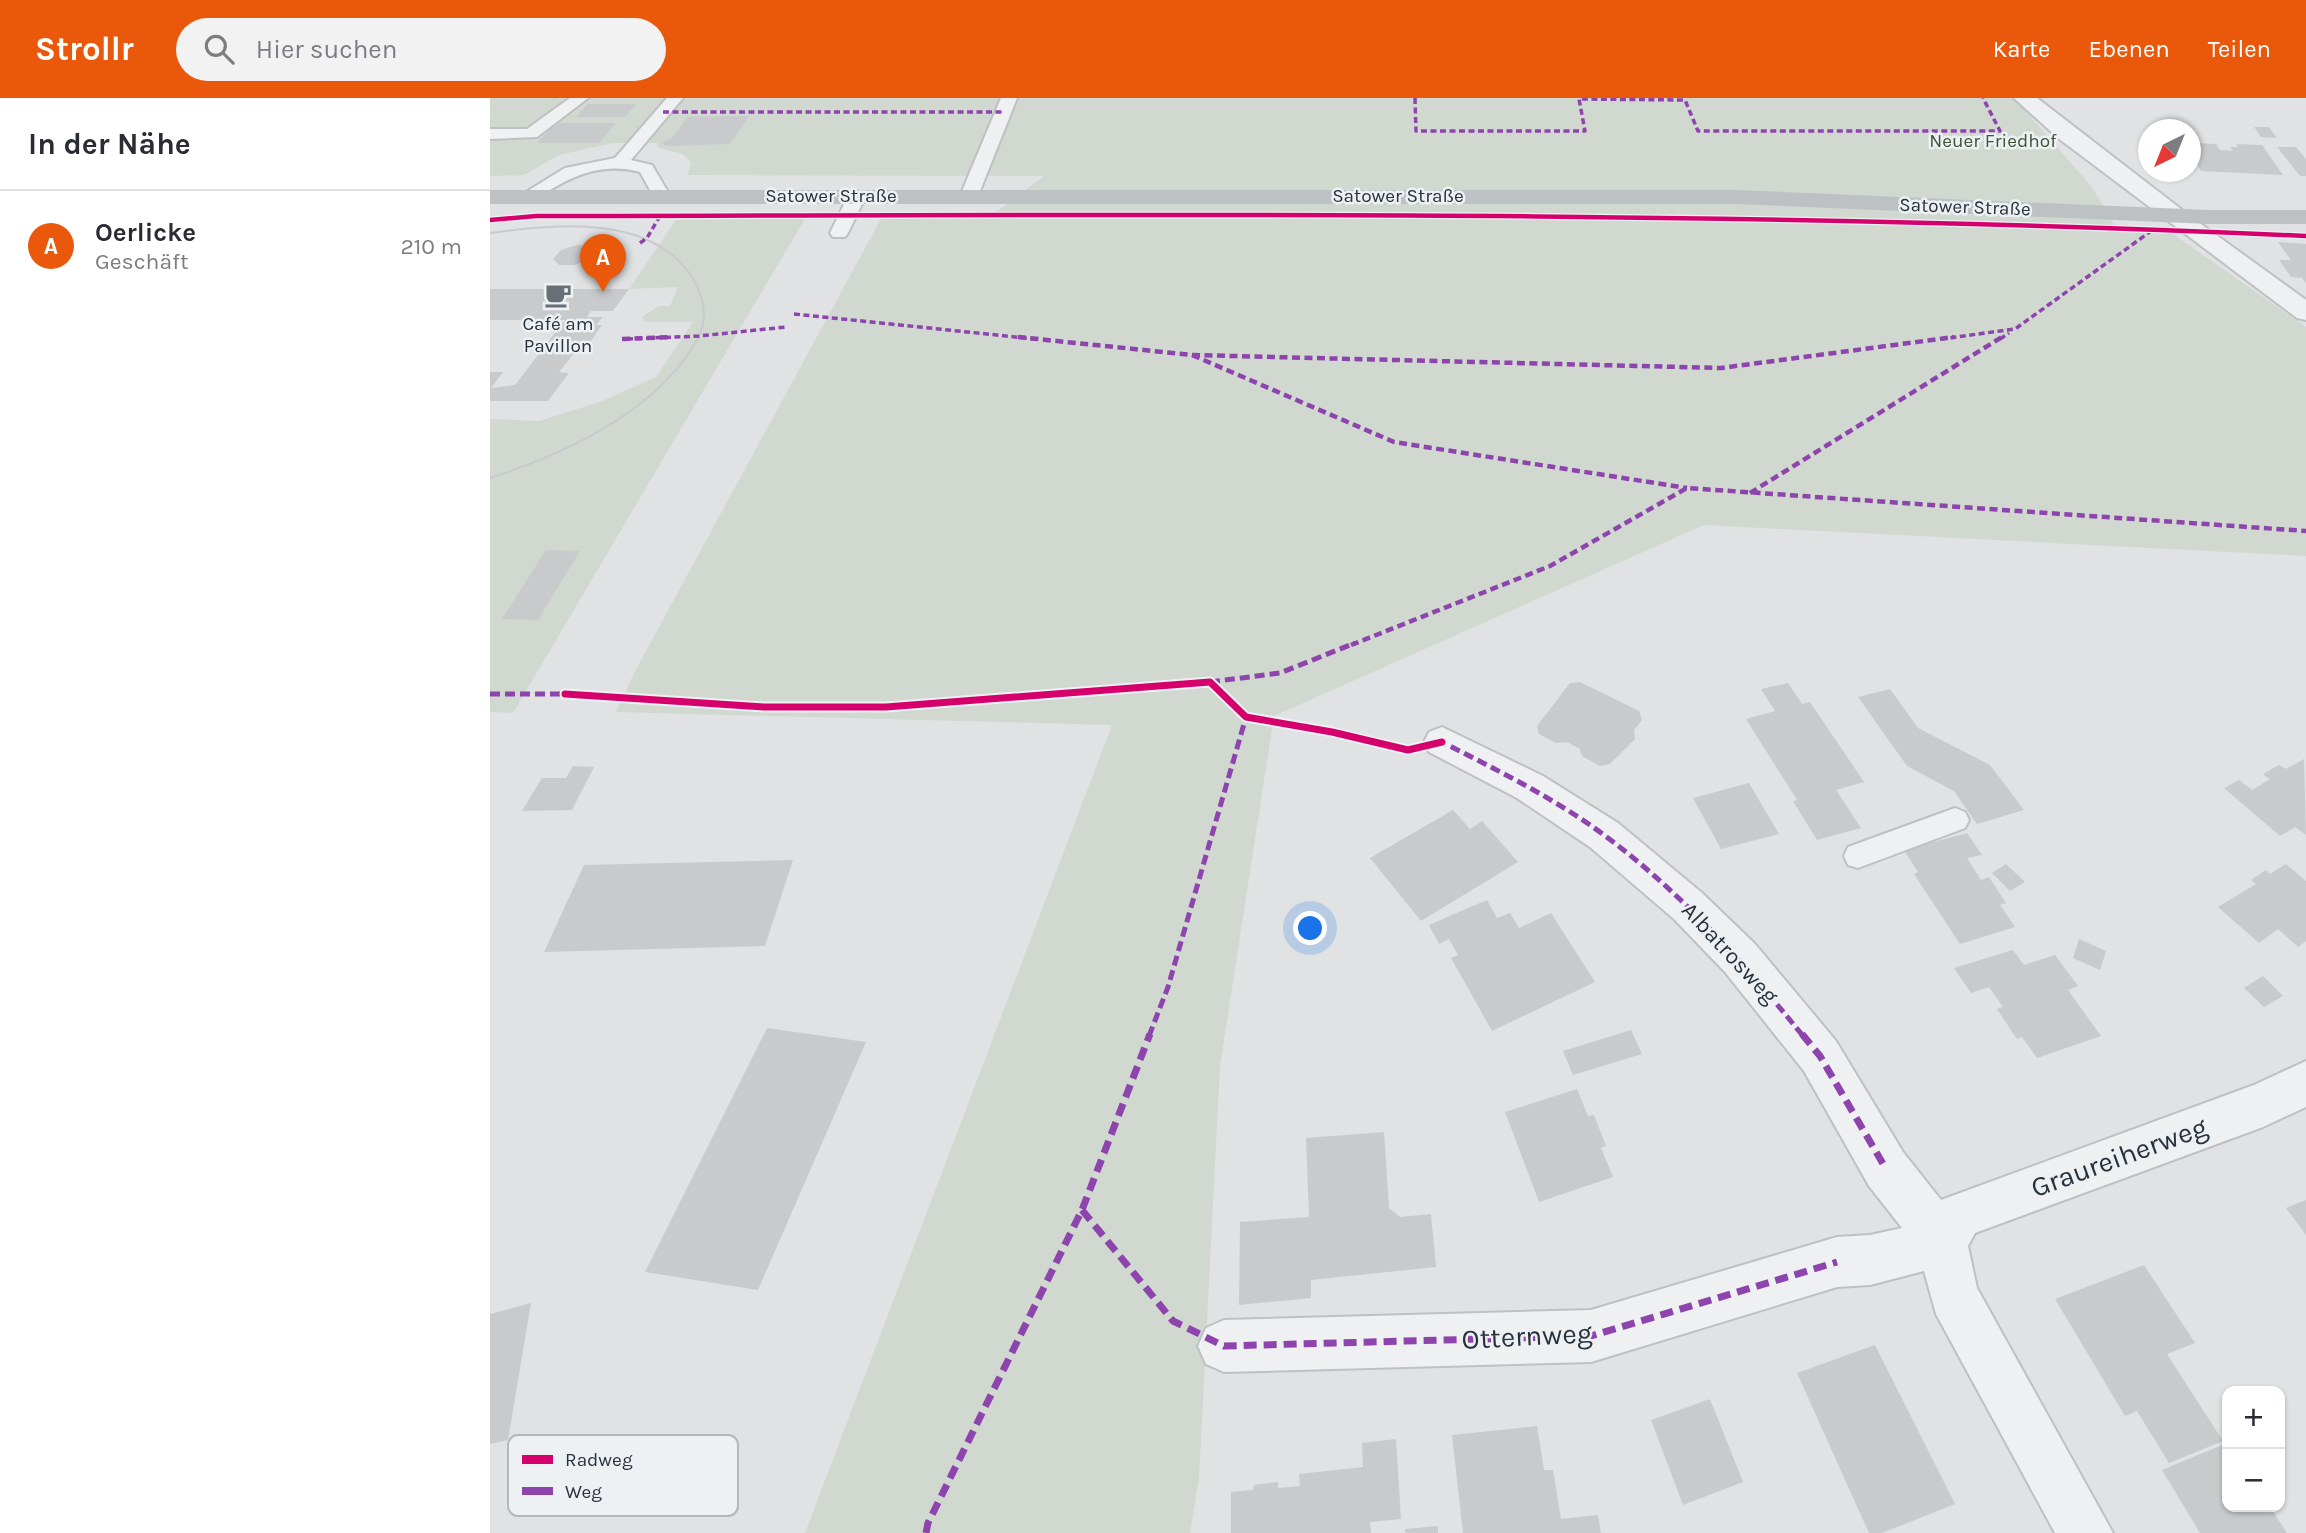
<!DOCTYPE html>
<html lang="de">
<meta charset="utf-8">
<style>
:root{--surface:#fff;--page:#f2f2f3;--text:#2b2b33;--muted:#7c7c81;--line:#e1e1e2;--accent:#ea580c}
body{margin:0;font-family:Karla,sans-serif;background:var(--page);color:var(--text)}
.controls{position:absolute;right:21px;bottom:21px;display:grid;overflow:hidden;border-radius:14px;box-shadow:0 2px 5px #0004}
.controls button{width:63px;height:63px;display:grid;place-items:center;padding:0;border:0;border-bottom:2px solid var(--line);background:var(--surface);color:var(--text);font:35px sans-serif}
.compass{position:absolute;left:1648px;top:21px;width:63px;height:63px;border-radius:50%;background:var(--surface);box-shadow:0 2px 5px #0004;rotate:223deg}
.you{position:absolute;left:821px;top:831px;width:24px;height:24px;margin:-18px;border:5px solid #fff;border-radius:50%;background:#1a73e8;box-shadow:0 0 0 10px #1a73e833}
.badge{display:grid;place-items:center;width:46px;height:46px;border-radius:50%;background:var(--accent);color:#fff;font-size:23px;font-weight:700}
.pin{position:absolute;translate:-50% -58px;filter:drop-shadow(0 2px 4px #0008)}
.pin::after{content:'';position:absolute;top:37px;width:24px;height:21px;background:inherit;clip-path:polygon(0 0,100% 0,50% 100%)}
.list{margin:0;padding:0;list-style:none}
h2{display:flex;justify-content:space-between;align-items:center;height:91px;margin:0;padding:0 28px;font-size:30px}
h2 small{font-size:23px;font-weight:400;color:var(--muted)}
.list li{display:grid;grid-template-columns:46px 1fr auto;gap:21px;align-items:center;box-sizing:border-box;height:112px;padding:0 28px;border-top:2px solid var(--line)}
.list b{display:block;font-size:26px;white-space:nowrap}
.list p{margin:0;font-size:23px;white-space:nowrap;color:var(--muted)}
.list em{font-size:23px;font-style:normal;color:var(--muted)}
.icon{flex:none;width:38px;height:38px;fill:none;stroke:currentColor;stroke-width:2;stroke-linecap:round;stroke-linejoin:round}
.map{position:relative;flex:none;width:1816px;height:1435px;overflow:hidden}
header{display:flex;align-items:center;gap:42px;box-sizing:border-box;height:98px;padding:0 35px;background:var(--accent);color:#fff}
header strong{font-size:33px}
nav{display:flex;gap:38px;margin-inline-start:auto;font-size:24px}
.search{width:490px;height:63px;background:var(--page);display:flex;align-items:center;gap:18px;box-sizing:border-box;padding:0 24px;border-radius:38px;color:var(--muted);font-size:26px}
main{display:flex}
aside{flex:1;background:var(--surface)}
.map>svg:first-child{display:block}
</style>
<header>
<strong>Strollr</strong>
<div class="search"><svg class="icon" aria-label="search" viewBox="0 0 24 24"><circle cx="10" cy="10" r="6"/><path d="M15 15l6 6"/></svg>Hier suchen</div>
<nav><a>Karte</a><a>Ebenen</a><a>Teilen</a></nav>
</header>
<main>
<aside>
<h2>In der Nähe<small></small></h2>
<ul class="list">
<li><span class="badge">A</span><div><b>Oerlicke</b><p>Geschäft</p></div><em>210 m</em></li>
</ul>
</aside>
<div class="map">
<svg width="1816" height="1435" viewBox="0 0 1816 1435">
<rect width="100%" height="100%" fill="#e0e2e4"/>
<!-- green -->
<g fill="#d1d8d0">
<polygon points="0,0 1524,0 1602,89 1628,133 1683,136 1816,229 1816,458 1214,427 784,618 730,968 709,1380 700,1435 315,1435 622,627 126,614 144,575 392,119 501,118 554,78 198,77 201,64 193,56 169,50 166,45 122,45 69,57 34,77 0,78"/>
<polygon points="316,119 23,615 0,614 0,321 49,323 110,304 166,279 203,224 155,224 152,219 169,208 180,208 188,189 139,191 186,122"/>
</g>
<!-- building -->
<g fill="#c8cacc">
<polygon points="98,6 146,6 135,19 86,19"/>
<polygon points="259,18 240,46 176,48 172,45 182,40 198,19"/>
<polygon points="66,25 126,25 109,45 47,45"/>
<polygon points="1764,29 1779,29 1787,40 1771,39"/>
<polygon points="1708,45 1726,46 1730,52 1743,53 1740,49 1748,49 1746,46 1772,47 1793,77 1711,73 1700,55 1700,51 1712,51"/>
<polygon points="1787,49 1806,49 1816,61 1816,78 1810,78"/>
<polygon points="1788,144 1816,146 1816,185 1812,180 1801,179 1789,162 1801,162"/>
<polygon points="87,147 102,147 108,153 100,162 84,167 69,167 63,161 71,152"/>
<polygon points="0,191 139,191 123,213 101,213 97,219 113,219 106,227 112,227 93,254 85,254 69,274 79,275 58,303 0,303 0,274 13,274 1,290 25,287 75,222 0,222"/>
<polygon points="56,452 90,453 48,522 12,521"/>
<polygon points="1090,584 1149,613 1152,622 1144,632 1145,641 1120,666 1110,668 1092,658 1090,651 1077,644 1066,645 1049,636 1047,628 1080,585"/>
<polygon points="1298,585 1312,606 1320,604 1374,684 1346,692 1371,730 1327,742 1303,703 1307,702 1256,621 1285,613 1271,591"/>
<polygon points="1400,591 1428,630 1500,667 1534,712 1487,726 1464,693 1417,668 1368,599"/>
<polygon points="1814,661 1816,737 1805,729 1790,738 1734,690 1749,682 1762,692 1780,681 1773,676 1789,667 1796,671"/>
<polygon points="83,668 104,669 82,712 32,713 52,680 76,680"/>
<polygon points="1259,685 1289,736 1231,751 1203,700"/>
<polygon points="963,712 980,731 992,723 1028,764 931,823 880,760"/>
<polygon points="1477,735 1492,757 1477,760 1491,782 1499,779 1516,805 1510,807 1525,829 1470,846 1424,776 1428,774 1414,752"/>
<polygon points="303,762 275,848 54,854 94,767"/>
<polygon points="1516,766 1535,784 1520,793 1502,775"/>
<polygon points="1796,766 1816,783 1816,843 1808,849 1788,831 1769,845 1728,809 1766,786 1761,782 1776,772 1780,776"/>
<polygon points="997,802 1007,820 1020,815 1029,830 1061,815 1105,884 1002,933 961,860 968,857 959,841 949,846 939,827"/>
<polygon points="1589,841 1616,853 1610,872 1583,860"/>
<polygon points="1523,852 1534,867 1565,857 1588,888 1578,892 1611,938 1547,960 1532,939 1527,941 1507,911 1513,909 1499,889 1481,895 1464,870"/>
<polygon points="1773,878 1793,898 1774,909 1754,890"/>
<polygon points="277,930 376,944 268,1192 155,1174"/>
<polygon points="1141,932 1152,956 1083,977 1073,953"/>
<polygon points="1087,991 1098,1018 1104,1017 1116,1048 1111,1050 1123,1079 1049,1104 1015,1014"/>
<polygon points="894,1034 899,1110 910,1119 941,1116 946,1169 821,1182 821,1200 749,1207 750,1124 819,1119 816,1040"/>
<polygon points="1816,1102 1816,1137 1796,1110"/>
<polygon points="1654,1167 1705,1245 1677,1256 1733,1343 1679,1365 1647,1313 1635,1318 1565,1201"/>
<polygon points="41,1205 18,1342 0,1346 0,1216"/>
<polygon points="1385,1247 1465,1406 1392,1435 1379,1435 1307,1275"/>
<polygon points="1220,1301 1253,1384 1193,1407 1161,1322"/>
<polygon points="1047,1328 1054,1372 1063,1372 1071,1421 1108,1417 1111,1435 973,1435 962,1337"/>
<polygon points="906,1341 911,1421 880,1424 881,1435 741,1435 741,1394 763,1392 764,1387 788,1384 788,1390 810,1388 809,1376 873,1369 872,1345"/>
<polygon points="1737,1345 1737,1409 1780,1409 1797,1435 1710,1435 1672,1372"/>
<polygon points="948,1428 948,1435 915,1435 915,1431"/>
</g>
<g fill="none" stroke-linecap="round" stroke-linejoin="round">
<!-- lane casing -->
<g stroke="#bec0c2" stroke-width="4">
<g id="lane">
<polygon points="80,0 98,0 47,39 0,41 0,31 37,31"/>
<path d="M 177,0 L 193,0 L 141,62 L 162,67 L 181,99 L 178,103 L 166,103 L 150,74 C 109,63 77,80 43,103 L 37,104 L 28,99 L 75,70 L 125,60 Z"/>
<polygon points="511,0 527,0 488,98 479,103 473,102 470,98"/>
<polygon points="367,93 376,98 358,135 355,139 343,139 340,135 358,98"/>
<polygon points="1465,710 1475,714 1479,722 1475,730 1368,770 1358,767 1354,758 1358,749"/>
</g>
</g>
<!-- street casing -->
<g stroke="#bec0c2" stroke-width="4">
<g id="street">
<polygon points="1524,0 1547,0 1700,118 1816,202 1816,222 1807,220 1568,40"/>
<polygon points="952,629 1053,678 1128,725 1212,795 1265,846 1346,943 1413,1054 1451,1102 1764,987 1816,963 1816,1009 1773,1029 1485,1135 1478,1148 1487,1190 1623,1435 1565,1435 1446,1216 1434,1173 1380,1187 1347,1189 1101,1264 734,1274 716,1266 708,1248 716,1230 734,1222 1101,1212 1347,1139 1380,1137 1412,1130 1379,1088 1314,973 1235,874 1184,821 1100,749 1027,700 939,654 934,644 939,634"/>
</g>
</g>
<!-- lane -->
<use href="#lane" fill="#eff0f1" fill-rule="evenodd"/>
<!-- street -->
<use href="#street" fill="#eff0f1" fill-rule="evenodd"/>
<!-- secondary -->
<polygon fill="#bec1c4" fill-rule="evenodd" points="0,92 1246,92 1718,112 1816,112 1816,126 1718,126 1246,106 0,106"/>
<!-- tram -->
<path stroke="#c8cacc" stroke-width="2" d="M 0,135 C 67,126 166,115 205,184 C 214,201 218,222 208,240 C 167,314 77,355 0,380"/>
<!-- quiet-far3 -->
<g stroke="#8e44ad" stroke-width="3.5" stroke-dasharray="6 3.5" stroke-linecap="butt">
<polyline points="925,0 926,33 1095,33 1089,1 1195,2 1208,33 1510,33 1493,0"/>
<polyline points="173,14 513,14"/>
<polyline points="150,145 157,140 170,118"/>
<polyline points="304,216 545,241"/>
<polyline points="137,241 209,238 296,229"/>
<polyline points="1451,241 1525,231 1664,131"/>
<polyline points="1510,241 1519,235"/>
</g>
<!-- quiet-far2 -->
<g stroke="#8e44ad" stroke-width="4.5" stroke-dasharray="8 4.5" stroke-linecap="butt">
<polyline points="528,239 702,257 904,344 1197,390"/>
<polyline points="132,241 182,239"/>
<polyline points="702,257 1231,270 1464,239"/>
<polyline points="1260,395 1512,239"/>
<polyline points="861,547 1060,468 1197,390 1816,433"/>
</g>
<!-- quiet-far1 -->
<g stroke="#8e44ad" stroke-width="5" stroke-dasharray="10 5" stroke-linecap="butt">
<polyline points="720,584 790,575 865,545"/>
<polyline points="0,596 81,596"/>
<path d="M 947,645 L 952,644 C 1007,672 1064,700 1114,737 C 1191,794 1253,864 1313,938"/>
<polyline points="659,938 678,889 756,619"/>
</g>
<!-- quiet -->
<g stroke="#8e44ad" stroke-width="7" stroke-dasharray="13 7" stroke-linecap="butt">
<polyline points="1312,936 1330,958 1396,1071"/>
<polyline points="592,1112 683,1223 734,1248 1101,1238 1347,1164"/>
<polyline points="436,1435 438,1425 592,1112 660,936"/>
</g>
<!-- cycleway-far1 casing -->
<g stroke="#edf1f4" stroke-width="7">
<path id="cycleway-far1" d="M 0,122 L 46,118 C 636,117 1226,111 1816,138"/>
</g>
<!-- cycleway casing -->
<g stroke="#edf1f4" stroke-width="11">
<polyline id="cycleway" points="75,596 274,609 396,609 720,584 756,619 842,634 918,652 952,644"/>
</g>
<!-- cycleway-far1 -->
<use href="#cycleway-far1" stroke="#d6006c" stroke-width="4.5"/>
<!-- cycleway -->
<use href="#cycleway" stroke="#d6006c" stroke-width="7"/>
</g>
<!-- icons -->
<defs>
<g id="cafe-bare" transform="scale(2.1)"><path d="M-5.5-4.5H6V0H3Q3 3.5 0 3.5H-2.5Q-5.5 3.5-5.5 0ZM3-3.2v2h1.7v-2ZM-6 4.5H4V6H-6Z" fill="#696f76" stroke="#edf1f4" stroke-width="2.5" paint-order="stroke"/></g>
</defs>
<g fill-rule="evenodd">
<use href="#cafe-bare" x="68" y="197"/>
</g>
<g text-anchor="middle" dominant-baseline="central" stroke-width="5" stroke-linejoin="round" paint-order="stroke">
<!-- far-park labels -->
<g font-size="19" fill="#405538" stroke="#edf1f4">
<text x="1503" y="43">Neuer Friedhof</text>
</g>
<!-- far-street labels -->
<g font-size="19" fill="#29313b" stroke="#edf1f4">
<text x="341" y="98">Satower Straße</text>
<text x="908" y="98">Satower Straße</text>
<text transform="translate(1475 109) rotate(2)">Satower Straße</text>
</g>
<!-- far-poi labels -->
<g font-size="19" fill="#29313b" stroke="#edf1f4">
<text x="68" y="226">Café am<tspan x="68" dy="22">Pavillon</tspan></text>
</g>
<!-- street labels -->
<g font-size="23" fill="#29313b" stroke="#edf1f4">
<text transform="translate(1240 855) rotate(47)">Albatrosweg</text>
</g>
<!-- near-street labels -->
<g font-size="28" fill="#29313b" stroke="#edf1f4">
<text transform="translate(1629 1059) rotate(-20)">Graureiherweg</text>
<text transform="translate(1037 1238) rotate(-3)">Otternweg</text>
</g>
</g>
<!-- legend -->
<rect x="18" y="1337" width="230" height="81" rx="10" fill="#edf1f4" stroke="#b2b7bc" stroke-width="2"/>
<rect x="32" y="1357" width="31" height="9" fill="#d6006c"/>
<rect x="32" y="1389" width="31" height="8" fill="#8e44ad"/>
<g font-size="19" fill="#29313b">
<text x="75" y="1368">Radweg</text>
<text x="75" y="1400">Weg</text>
</g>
</svg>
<div class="controls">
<button>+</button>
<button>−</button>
</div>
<svg class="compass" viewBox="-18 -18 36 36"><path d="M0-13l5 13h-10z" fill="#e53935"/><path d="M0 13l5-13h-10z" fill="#7c7c81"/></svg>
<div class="you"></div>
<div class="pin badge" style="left:113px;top:194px">A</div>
</div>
</main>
